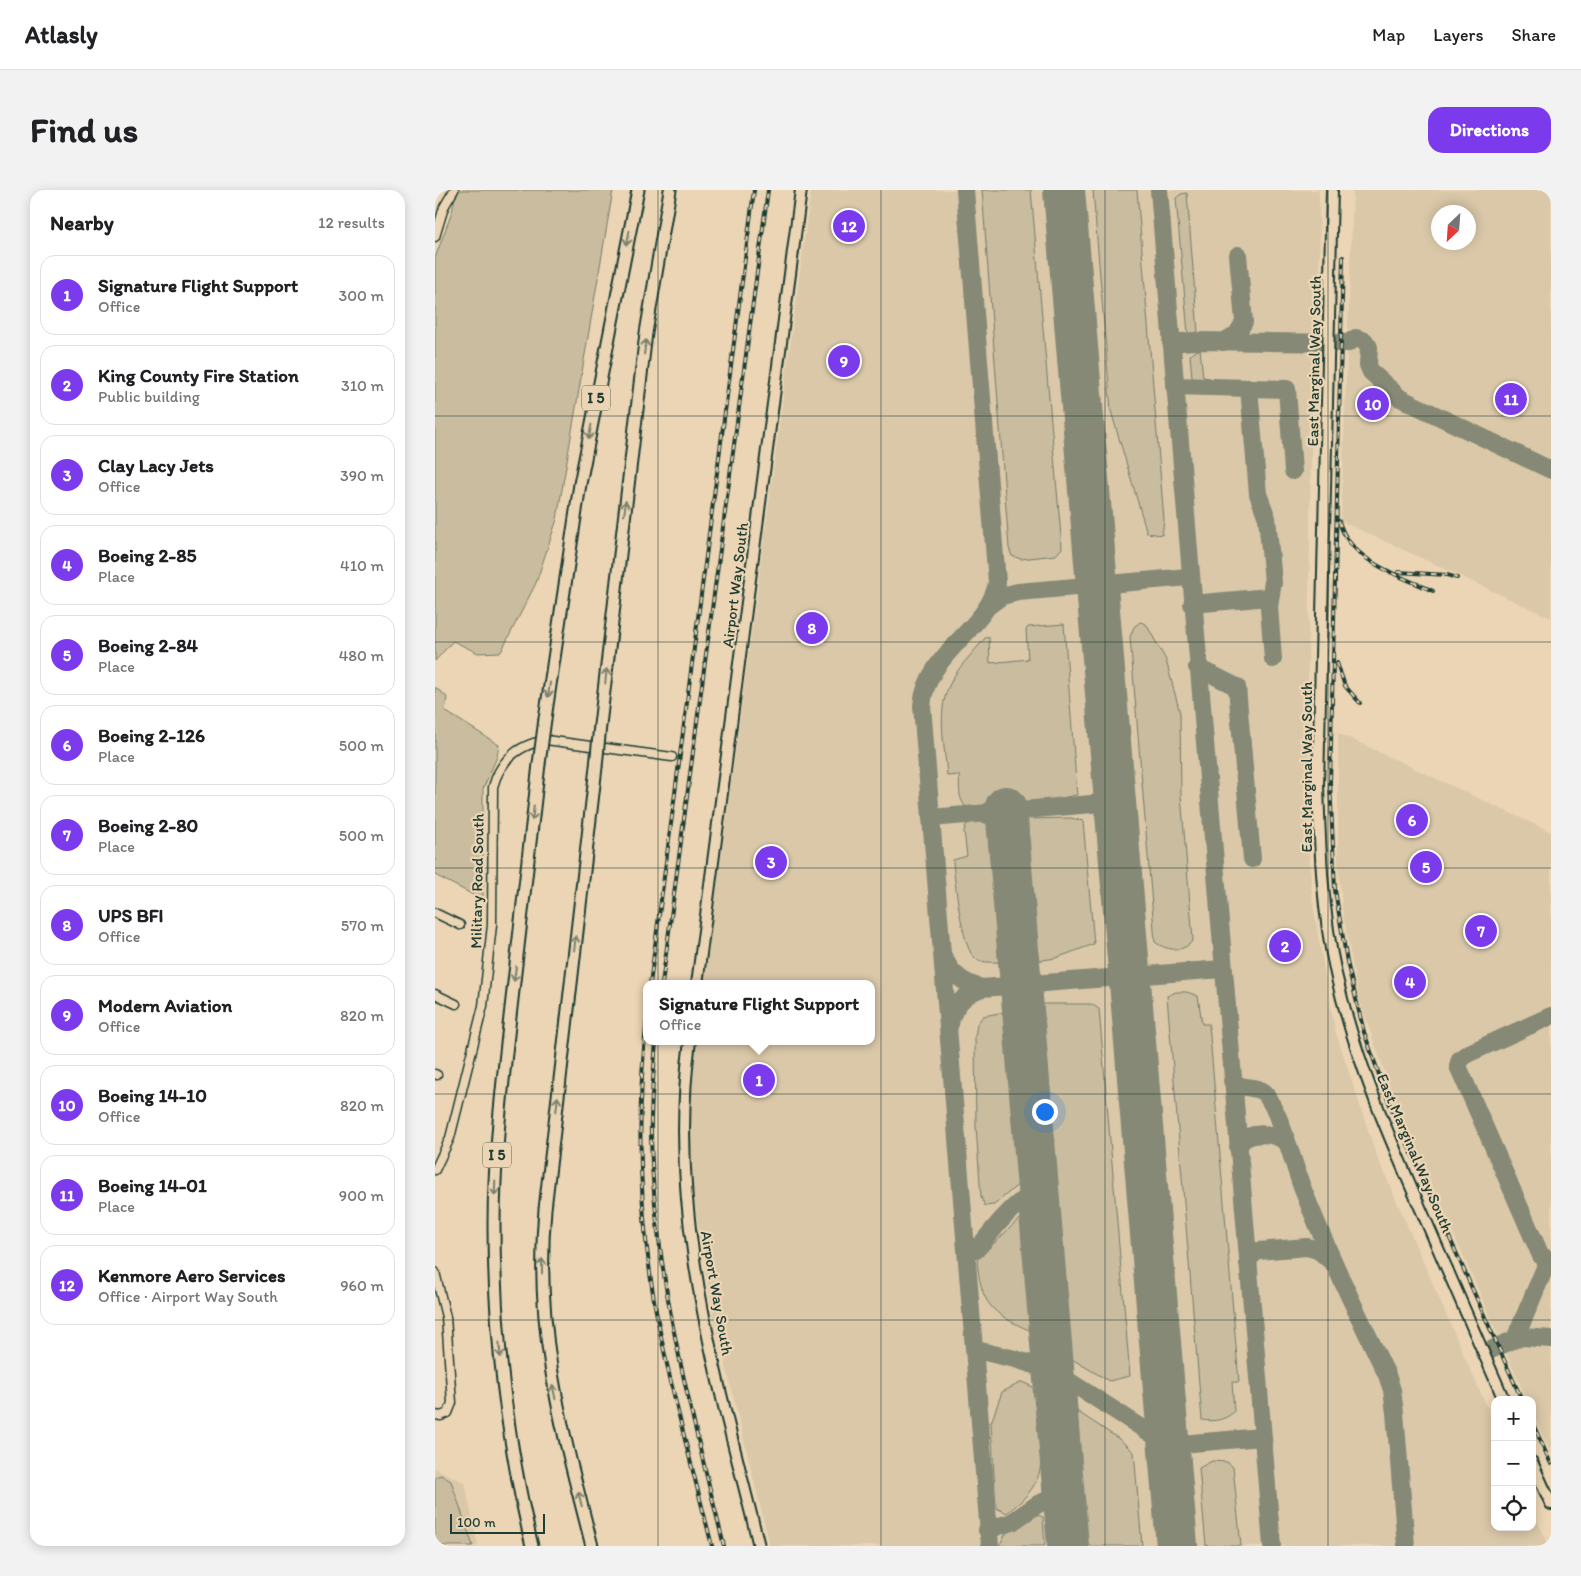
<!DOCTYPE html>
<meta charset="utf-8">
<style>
:root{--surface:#fff;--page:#f2f2f2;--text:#202124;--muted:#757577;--line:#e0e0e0;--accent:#7c3aed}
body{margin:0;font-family:Itim,sans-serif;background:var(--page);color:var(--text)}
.controls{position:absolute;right:15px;bottom:15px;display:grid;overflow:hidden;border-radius:10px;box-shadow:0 2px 12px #0003}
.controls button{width:45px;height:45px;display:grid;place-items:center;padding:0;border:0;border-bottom:1px solid var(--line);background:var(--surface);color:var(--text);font:25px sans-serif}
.compass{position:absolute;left:996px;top:15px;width:45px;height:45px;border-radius:50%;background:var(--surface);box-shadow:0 2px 12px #0003;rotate:205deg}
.scale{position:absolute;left:15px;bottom:12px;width:95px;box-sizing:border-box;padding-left:5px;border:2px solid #1f3d34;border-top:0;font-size:14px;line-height:18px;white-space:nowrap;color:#1f3d34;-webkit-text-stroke:4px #ebd5b4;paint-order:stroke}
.you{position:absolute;left:609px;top:921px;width:18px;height:18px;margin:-12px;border:4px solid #fff;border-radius:50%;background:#1a73e8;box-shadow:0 0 0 8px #1a73e833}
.badge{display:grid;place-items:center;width:32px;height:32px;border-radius:50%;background:var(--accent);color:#fff;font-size:16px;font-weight:700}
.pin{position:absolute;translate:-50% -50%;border:2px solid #fff;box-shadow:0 1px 5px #0006}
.popup{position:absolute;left:208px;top:790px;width:232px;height:65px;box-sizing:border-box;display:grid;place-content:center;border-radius:10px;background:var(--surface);filter:drop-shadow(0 1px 4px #0005);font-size:16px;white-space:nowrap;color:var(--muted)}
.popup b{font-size:19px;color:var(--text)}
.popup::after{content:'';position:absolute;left:50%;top:100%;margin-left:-10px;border:10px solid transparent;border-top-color:var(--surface)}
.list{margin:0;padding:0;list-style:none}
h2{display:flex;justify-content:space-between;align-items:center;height:65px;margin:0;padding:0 20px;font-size:21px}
h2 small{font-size:16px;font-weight:400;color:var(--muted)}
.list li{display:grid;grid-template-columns:32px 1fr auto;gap:15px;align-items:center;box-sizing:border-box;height:80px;margin:0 10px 10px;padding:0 10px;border:1px solid var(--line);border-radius:15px}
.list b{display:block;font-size:19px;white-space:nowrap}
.list p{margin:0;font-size:16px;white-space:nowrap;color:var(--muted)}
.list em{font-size:16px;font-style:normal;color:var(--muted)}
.icon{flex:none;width:28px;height:28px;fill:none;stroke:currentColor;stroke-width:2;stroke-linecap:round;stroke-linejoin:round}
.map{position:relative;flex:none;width:1116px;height:1356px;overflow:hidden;border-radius:15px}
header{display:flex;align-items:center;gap:30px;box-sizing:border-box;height:70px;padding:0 25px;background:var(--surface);border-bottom:1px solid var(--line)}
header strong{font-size:24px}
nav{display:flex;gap:28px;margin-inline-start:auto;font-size:18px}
.intro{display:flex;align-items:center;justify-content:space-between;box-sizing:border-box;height:120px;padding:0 30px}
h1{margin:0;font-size:35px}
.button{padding:12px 22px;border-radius:15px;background:var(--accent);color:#fff;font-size:18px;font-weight:700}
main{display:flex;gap:30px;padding:0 30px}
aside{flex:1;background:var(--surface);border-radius:15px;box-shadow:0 2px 12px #0003}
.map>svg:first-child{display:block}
</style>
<header>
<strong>Atlasly</strong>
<nav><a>Map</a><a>Layers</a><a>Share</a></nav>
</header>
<div class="intro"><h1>Find us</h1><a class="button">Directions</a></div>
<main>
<aside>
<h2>Nearby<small>12 results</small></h2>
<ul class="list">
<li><span class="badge">1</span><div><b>Signature Flight Support</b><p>Office</p></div><em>300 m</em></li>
<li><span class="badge">2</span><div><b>King County Fire Station</b><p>Public building</p></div><em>310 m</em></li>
<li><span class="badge">3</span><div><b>Clay Lacy Jets</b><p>Office</p></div><em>390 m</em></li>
<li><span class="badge">4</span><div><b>Boeing 2-85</b><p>Place</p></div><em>410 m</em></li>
<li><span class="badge">5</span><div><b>Boeing 2-84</b><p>Place</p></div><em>480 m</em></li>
<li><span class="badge">6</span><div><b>Boeing 2-126</b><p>Place</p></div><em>500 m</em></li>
<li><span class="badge">7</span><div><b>Boeing 2-80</b><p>Place</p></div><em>500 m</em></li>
<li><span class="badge">8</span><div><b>UPS BFI</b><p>Office</p></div><em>570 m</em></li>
<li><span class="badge">9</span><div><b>Modern Aviation</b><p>Office</p></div><em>820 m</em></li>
<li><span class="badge">10</span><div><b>Boeing 14-10</b><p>Office</p></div><em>820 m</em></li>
<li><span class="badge">11</span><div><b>Boeing 14-01</b><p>Place</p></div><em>900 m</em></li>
<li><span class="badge">12</span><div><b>Kenmore Aero Services</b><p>Office · Airport Way South</p></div><em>960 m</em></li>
</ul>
</aside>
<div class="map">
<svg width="1116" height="1356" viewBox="0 0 1116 1356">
<rect width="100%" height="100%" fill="#ebd5b4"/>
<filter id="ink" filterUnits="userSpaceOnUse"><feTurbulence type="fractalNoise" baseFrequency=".02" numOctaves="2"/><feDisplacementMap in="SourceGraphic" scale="10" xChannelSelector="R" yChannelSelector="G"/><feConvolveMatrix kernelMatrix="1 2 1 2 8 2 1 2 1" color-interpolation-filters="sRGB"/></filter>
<g filter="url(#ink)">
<!-- built -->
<g fill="#dac8a9" fill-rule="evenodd">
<polygon points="376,0 884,0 885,90 877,201 873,478 873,653 878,714 890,786 900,840 941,964 1060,1236 1060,1337 1097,1337 1097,1319 1114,1356 335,1356 279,1128 262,1029 256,972 255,918 262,851 436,851 436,794 269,794"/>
<path d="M 918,0 L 1116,0 L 1116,428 L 906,331 ZM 1004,22 L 1034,22 L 1034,52 L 1004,52 Z"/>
<polygon points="903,543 1116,642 1116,1264 1097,1222 1097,1210 1092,1210 961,914 924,809 908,724 903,674"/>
<polygon points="0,1278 30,1293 43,1356 0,1356"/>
</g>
<!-- green -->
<g fill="#cabc9f" stroke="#747c6a">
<polygon points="21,0 178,0 122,329 101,393 66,462 43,463 18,451 0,471 0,68 17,22"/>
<polygon points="547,0 596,0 627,358 621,365 586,369 577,366 574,358"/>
<polygon points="658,0 702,0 729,330 727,345 712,343 676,221"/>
<polygon points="752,3 763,142 753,144 741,8 746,4"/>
<polygon points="765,159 768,187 775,188 775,191 757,188 755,165"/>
<path d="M 705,432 L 711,434 L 731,470 L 745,523 L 746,605 L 758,750 C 749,763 732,761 720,752 L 695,447 L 699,437 Z"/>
<path d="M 629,434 L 642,605 L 590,615 L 589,610 L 550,613 L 550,615 L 537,616 L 537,620 C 522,615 525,598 524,585 L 512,586 C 510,558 502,524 513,498 C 521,479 537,464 550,448 L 554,447 L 555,473 L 593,469 L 591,440 L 593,437 Z"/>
<polygon points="0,497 12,507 10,521 64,555 62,567 48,599 48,710 0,685"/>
<polygon points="636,628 648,631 659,754 621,768 601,771 590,637 591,629"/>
<path d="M 554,631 L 557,639 L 568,772 C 558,772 544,774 538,766 C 527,754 519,689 518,670 L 532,666 L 529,641 L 531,635 L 536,632 Z"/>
<path d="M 741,802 L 752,802 L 763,806 L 767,834 L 774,834 L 804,1192 L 797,1192 L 799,1222 C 789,1230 780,1232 767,1230 L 732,806 Z"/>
<polygon points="605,814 656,814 664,819 695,1186 674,1191 635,1168"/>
<polygon points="570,822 585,993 559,1015 550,1016 546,1007 541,937 540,847 542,834 548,826"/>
<path d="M 587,1026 L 596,1141 C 556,1123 546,1115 542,1070 Z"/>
<path d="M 587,1192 L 598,1197 C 599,1215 608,1266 605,1280 C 601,1299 586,1312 572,1323 L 561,1318 L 556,1233 L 567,1202 Z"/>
<polygon points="640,1220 684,1249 699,1262 707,1356 652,1356"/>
<polygon points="777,1271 792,1272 798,1277 806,1356 771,1356 764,1278"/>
<polygon points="6,1285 16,1291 38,1356 0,1356 0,1287"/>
<polygon points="600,1324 608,1327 610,1356 564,1356 571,1343"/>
</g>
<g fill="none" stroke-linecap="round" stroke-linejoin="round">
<!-- taxiway -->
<g stroke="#858974" stroke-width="18">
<path d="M 530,0 L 562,392 C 555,438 491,462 487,516 L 555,1356"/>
<polyline points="724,0 837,1356"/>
<polyline points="788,152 802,144 809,132 803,65"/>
<polyline points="736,153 758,151 912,153"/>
<polyline points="913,153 921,148 930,151 934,157 933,175 936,182 965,208 1116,280"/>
<polyline points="739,196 852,199 858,281"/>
<polyline points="814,198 823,304 832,328 838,392 834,417 838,469"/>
<polyline points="757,414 834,407"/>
<polyline points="552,417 567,406 583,402 754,387"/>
<polyline points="762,477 802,497 817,669"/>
<polyline points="550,624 564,629 573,646"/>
<polyline points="496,628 680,612"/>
<path d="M 510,769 C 517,786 530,794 547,798"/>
<polyline points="1116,826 1032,864 1025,869 1023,876 1106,1066 1116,1070"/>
<path d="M 515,834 C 518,815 530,804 547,798 L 787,779"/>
<path d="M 797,891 C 807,901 823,894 831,905 C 846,924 858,973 867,997 C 892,1061 922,1123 952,1185 L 957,1200 L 960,1223 L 971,1356"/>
<path d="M 803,958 C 809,940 837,942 850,951"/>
<path d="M 532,1061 L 541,1060 C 556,1043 580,1008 603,1003"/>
<polyline points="813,1073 815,1067 823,1061 872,1057 883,1060 898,1073"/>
<polyline points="1080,1149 1088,1147 1116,1149"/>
<polyline points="541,1160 580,1169 618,1181 734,1255 827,1247"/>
<polyline points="1049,1163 1080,1149 1109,1080 1116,1072"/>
<polyline points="552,1340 577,1332 603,1314 629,1304"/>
</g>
<!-- runway -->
<g stroke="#858974" stroke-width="42">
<polyline points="629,0 742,1356"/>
<polyline points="571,617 633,1356"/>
</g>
<!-- minor casing -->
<g stroke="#1f3d34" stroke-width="11">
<g id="minor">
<polyline points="0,47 9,17 19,0"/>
<polyline points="0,723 25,735"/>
<polyline points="0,804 21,814"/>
<polyline points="0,884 2,885"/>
<path d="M 0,980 L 15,948 L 48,816 L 57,735 L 58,597 C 65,570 83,555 111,550 L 237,567"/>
<polyline points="0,1082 11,1127 17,1213 13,1223 6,1226 0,1225"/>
</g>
</g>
<!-- major casing -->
<g stroke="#1f3d34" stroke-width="14">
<g id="major">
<path d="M 897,0 L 883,595 C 885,658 887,722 901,784 C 920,870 956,952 992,1033 C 1018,1092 1043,1151 1069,1210"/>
<polyline points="262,794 366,0"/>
<path d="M 255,851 C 231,1025 283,1189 324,1356"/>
<polyline points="1097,1272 1116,1314"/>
</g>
</g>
<!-- highway casing -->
<g stroke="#1f3d34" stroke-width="15">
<g id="highway">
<polyline points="110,529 145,294 203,0"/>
<polyline points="165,535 211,143 235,0"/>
<path d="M 97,1356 C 72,1251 59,1143 59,1035 C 59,962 68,890 76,818 C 85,737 95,655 104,574"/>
<path d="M 157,1356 C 127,1239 99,1142 110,1019 L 161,577"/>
</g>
</g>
<!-- minor -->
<use href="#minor" stroke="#ebd5b4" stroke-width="8"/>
<!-- major -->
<use href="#major" stroke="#ebd5b4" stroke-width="10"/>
<!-- highway -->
<use href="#highway" stroke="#ebd5b4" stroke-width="11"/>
<!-- rail casing -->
<g stroke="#1f3d34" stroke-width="4">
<g id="rail">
<polyline points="908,67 895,592 900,700 912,772 929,842 953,910 1087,1210"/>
<path d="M 904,331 C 915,372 964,385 998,401"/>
<polyline points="963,382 1012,385 1022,388"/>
<polyline points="902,473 910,496 925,513"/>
<polyline points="215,794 319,0"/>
<polyline points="227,794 333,0"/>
<path d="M 212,828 C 201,924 204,1021 220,1116 C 235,1197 257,1276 277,1356"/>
<path d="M 221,851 C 219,882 215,915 216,946 C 219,1086 256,1221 289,1356"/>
<polyline points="1097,1232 1116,1274"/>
</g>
</g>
<!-- rail -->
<use href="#rail" stroke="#ebd5b4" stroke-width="2" stroke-dasharray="5.5" stroke-linecap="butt"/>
<!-- highway-bridge casing -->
<g stroke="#1f3d34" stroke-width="15" stroke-linecap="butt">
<g id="highway-bridge">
<polyline points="104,574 110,529"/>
<polyline points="161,577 165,535"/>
</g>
</g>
<!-- highway-bridge -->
<use href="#highway-bridge" stroke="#ebd5b4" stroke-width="11"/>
</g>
<!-- one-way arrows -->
<defs><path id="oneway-shaft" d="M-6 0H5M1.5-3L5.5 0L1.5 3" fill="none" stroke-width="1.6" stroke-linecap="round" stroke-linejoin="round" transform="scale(1.25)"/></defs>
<g stroke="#7b816e">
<use href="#oneway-shaft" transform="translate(193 48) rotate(101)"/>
<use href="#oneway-shaft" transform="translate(210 157) rotate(-83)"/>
<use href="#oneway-shaft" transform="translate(155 242) rotate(100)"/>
<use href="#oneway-shaft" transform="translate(190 318) rotate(-83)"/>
<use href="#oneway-shaft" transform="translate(171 486) rotate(-84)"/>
<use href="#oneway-shaft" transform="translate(114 500) rotate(98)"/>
<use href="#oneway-shaft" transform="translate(98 623) rotate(97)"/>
<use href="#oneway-shaft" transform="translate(140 753) rotate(-83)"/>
<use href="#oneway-shaft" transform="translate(80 784) rotate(97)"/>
<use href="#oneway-shaft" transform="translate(122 914) rotate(-84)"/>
<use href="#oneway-shaft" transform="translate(60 998) rotate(92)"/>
<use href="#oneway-shaft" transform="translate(107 1076) rotate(-90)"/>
<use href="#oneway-shaft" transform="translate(65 1160) rotate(85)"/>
<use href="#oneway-shaft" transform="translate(119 1202) rotate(-101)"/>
<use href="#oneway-shaft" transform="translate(145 1309) rotate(-104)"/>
</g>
</g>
<!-- grid -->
<path fill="none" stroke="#1f3d34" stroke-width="1" stroke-opacity="0.55" d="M 223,0 L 223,1356M 446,0 L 446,1356M 670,0 L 670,1356M 893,0 L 893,1356M 0,226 L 1116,226M 0,452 L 1116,452M 0,678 L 1116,678M 0,904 L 1116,904M 0,1130 L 1116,1130"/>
<g text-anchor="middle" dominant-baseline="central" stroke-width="4.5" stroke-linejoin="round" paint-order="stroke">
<!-- shield labels -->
<g fill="#ebd5b4" stroke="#5c6b5a" stroke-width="1">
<rect x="147" y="195.5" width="28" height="25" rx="4"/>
<rect x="48" y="952.5" width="28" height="25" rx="4"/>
</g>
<g font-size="15" font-weight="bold" fill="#1f3d34">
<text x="161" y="208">I 5</text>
<text x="62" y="965">I 5</text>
</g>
<!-- street labels -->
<g font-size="16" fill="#1f3d34" stroke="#ebd5b4">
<text transform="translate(879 171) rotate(-89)">East Marginal Way South</text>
<text transform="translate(300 395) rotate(-83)">Airport Way South</text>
<text transform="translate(871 577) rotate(-90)">East Marginal Way South</text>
<text transform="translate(42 691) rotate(-89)">Military Road South</text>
<text transform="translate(980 963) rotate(67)">East Marginal Way South</text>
<text transform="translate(282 1103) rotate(80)">Airport Way South</text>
</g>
</g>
</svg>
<div class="controls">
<button>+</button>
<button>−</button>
<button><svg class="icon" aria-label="locate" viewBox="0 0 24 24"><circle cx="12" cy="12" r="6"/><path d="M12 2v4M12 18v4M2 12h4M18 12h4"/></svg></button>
</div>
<svg class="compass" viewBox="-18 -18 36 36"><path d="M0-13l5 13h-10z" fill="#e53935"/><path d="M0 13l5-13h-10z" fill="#757577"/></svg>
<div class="scale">100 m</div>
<div class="you"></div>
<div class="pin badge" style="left:324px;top:890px">1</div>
<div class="popup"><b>Signature Flight Support</b>Office</div>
<div class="pin badge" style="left:850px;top:756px">2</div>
<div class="pin badge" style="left:336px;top:672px">3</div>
<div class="pin badge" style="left:975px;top:792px">4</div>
<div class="pin badge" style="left:991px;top:677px">5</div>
<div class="pin badge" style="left:977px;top:630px">6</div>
<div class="pin badge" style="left:1046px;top:741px">7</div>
<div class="pin badge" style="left:377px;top:438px">8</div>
<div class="pin badge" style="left:409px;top:171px">9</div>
<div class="pin badge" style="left:938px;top:214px">10</div>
<div class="pin badge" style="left:1076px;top:209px">11</div>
<div class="pin badge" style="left:414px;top:36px">12</div>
</div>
</main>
